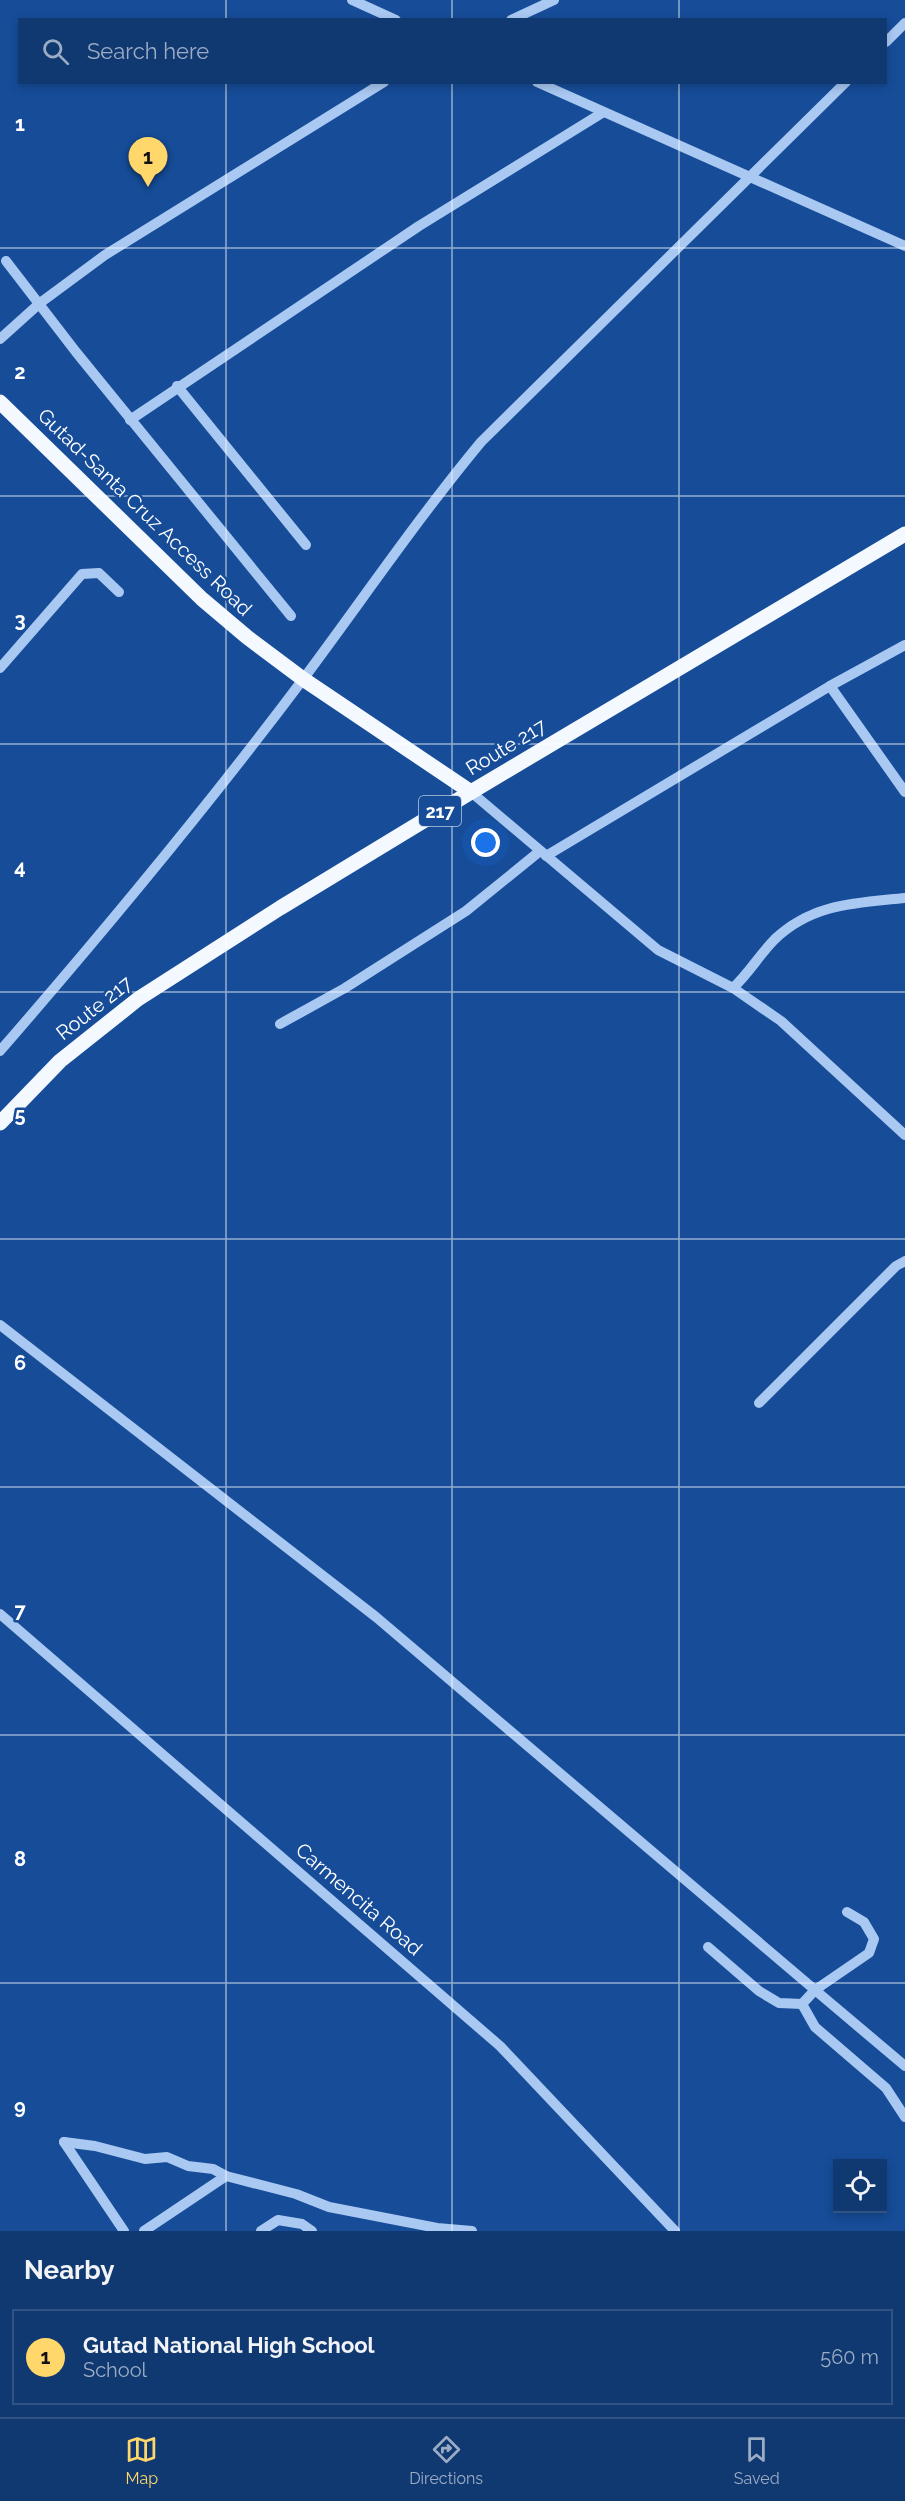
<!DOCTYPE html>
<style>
:root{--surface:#103972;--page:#194077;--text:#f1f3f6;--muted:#9cacc4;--line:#305384;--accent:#ffd76a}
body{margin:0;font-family:Raleway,sans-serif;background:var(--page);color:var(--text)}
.controls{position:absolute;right:18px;bottom:18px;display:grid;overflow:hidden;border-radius:0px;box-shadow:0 3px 9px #0003}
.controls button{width:54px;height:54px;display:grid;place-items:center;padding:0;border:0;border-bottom:2px solid var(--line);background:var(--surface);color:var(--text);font:30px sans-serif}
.you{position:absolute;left:486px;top:843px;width:21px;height:21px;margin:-15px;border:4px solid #fff;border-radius:50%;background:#1a73e8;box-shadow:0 0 0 9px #1a73e833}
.badge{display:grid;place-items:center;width:39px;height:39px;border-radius:50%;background:var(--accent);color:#111;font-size:20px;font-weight:700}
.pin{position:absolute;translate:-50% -50px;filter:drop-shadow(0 2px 3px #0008)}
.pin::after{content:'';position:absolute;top:32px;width:21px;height:18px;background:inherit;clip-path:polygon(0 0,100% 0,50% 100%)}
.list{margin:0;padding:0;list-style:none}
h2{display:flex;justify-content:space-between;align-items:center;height:78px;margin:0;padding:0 24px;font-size:26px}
h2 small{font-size:20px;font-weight:400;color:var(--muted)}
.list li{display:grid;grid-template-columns:39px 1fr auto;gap:18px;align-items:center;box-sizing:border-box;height:96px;margin:0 12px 12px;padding:0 12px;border:2px solid var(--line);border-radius:0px}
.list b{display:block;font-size:22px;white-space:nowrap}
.list p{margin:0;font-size:20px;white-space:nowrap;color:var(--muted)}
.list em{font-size:20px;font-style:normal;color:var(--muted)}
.icon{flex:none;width:33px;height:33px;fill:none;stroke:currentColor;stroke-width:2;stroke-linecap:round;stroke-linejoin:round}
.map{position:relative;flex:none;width:905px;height:2231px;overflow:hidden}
.search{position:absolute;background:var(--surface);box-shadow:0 3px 9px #0003;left:18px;right:18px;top:18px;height:66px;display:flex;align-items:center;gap:15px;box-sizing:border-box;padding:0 21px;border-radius:0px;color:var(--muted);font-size:22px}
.sheet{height:186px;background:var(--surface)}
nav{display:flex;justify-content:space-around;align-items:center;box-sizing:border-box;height:84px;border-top:2px solid var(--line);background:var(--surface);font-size:16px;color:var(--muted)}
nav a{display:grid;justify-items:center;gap:3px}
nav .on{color:var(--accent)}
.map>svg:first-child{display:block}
</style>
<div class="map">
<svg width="905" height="2231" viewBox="0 0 905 2231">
<rect width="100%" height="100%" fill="#164c98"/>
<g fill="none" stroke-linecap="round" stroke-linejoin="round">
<!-- minor -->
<g stroke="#a9c8f2" stroke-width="10">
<polyline points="352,0 396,20"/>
<polyline points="511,20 554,0"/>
<polyline points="886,42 905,23"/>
<polyline points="537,82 905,246"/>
<polyline points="6,261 76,352 291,616"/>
<polyline points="0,339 40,303 105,255 384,82"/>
<polyline points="177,386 306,545"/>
<polyline points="130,420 419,226 602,113"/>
<polyline points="0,668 82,574 99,573 119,592"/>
<polyline points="830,686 905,792"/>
<polyline points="471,792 658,950 733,988 781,1021 905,1135"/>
<polyline points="546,856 830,686 905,645"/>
<path d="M 733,988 C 749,973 760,954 775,939 C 813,903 857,903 905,898"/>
<polyline points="280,1024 345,988 466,911 540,851"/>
<path d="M 0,1051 C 105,930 208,806 304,678 C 363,599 418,518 481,442 L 846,82"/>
<polyline points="0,1325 376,1617 815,1990 802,2004 815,2027 886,2088 905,2117"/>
<polyline points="759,1403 896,1266 905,1261"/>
<polyline points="0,1614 500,2046 675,2231"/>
<polyline points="847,1912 864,1922 874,1939 869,1953 815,1990 905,2066"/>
<polyline points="708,1947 759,1991 779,2003 802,2004"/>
<polyline points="64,2142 95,2146 145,2159 167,2157 188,2166 213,2169 226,2176 296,2194 329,2207 437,2228 472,2231"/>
<polyline points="64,2142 124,2231"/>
<polyline points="144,2231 226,2176"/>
<polyline points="261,2231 278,2220 302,2224 312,2231"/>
</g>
<!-- major -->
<g stroke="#f4f8ff" stroke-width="15">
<polyline points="0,402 202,599 247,637 303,679 471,792"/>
<polyline points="0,1123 60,1061 138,999 280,908 471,792 905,534"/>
</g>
</g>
<!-- grid -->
<path fill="none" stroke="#fff" stroke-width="1.5" stroke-opacity="0.55" d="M 226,0 L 226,20M 452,0 L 452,20M 679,0 L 679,20M 226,82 L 226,2231M 452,82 L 452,2231M 679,82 L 679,2231M 0,248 L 905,248M 0,496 L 905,496M 0,744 L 905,744M 0,992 L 905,992M 0,1239 L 905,1239M 0,1487 L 905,1487M 0,1735 L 905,1735M 0,1983 L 905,1983"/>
<g text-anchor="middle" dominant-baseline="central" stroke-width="5" stroke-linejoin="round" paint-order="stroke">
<!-- shield labels -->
<rect fill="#164c98" stroke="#b9c9e0" stroke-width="1.5" x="419" y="796" width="42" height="30" rx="4.5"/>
<g font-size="18" font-weight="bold" fill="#fff">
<text x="440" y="811">217</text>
</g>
<!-- street labels -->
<g font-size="20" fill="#fff" stroke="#164c98">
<text transform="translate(145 512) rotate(44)">Gutad-Santa Cruz Access Road</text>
<text transform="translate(506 747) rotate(-31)">Route 217</text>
<text transform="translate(94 1008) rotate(-38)">Route 217</text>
<text transform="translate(359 1899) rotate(41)">Carmencita Road</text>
</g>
</g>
<g font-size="20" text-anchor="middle" font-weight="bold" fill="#fff" stroke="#164c98" stroke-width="5" stroke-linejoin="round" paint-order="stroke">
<text x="20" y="131">1</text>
<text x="20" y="379">2</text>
<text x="20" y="627">3</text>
<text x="20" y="874">4</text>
<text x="20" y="1122">5</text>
<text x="20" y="1370">6</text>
<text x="20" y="1618">7</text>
<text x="20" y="1866">8</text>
<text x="20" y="2114">9</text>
</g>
</svg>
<div class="controls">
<button><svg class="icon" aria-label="locate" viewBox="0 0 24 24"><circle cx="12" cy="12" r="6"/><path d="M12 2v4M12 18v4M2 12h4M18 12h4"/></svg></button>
</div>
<div class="you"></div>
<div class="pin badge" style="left:148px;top:187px">1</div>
<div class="search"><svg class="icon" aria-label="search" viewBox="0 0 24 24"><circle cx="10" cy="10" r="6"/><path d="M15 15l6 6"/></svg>Search here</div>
</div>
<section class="sheet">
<h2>Nearby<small></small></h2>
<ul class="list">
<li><span class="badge">1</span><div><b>Gutad National High School</b><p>School</p></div><em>560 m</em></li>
</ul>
</section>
<nav>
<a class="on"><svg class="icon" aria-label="map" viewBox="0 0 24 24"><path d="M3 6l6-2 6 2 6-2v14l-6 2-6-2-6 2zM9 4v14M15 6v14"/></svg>Map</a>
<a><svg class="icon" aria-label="directions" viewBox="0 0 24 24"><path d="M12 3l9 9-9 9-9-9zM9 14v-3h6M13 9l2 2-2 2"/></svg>Directions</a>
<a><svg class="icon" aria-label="saved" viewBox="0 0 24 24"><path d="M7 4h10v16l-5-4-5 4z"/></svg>Saved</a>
</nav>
